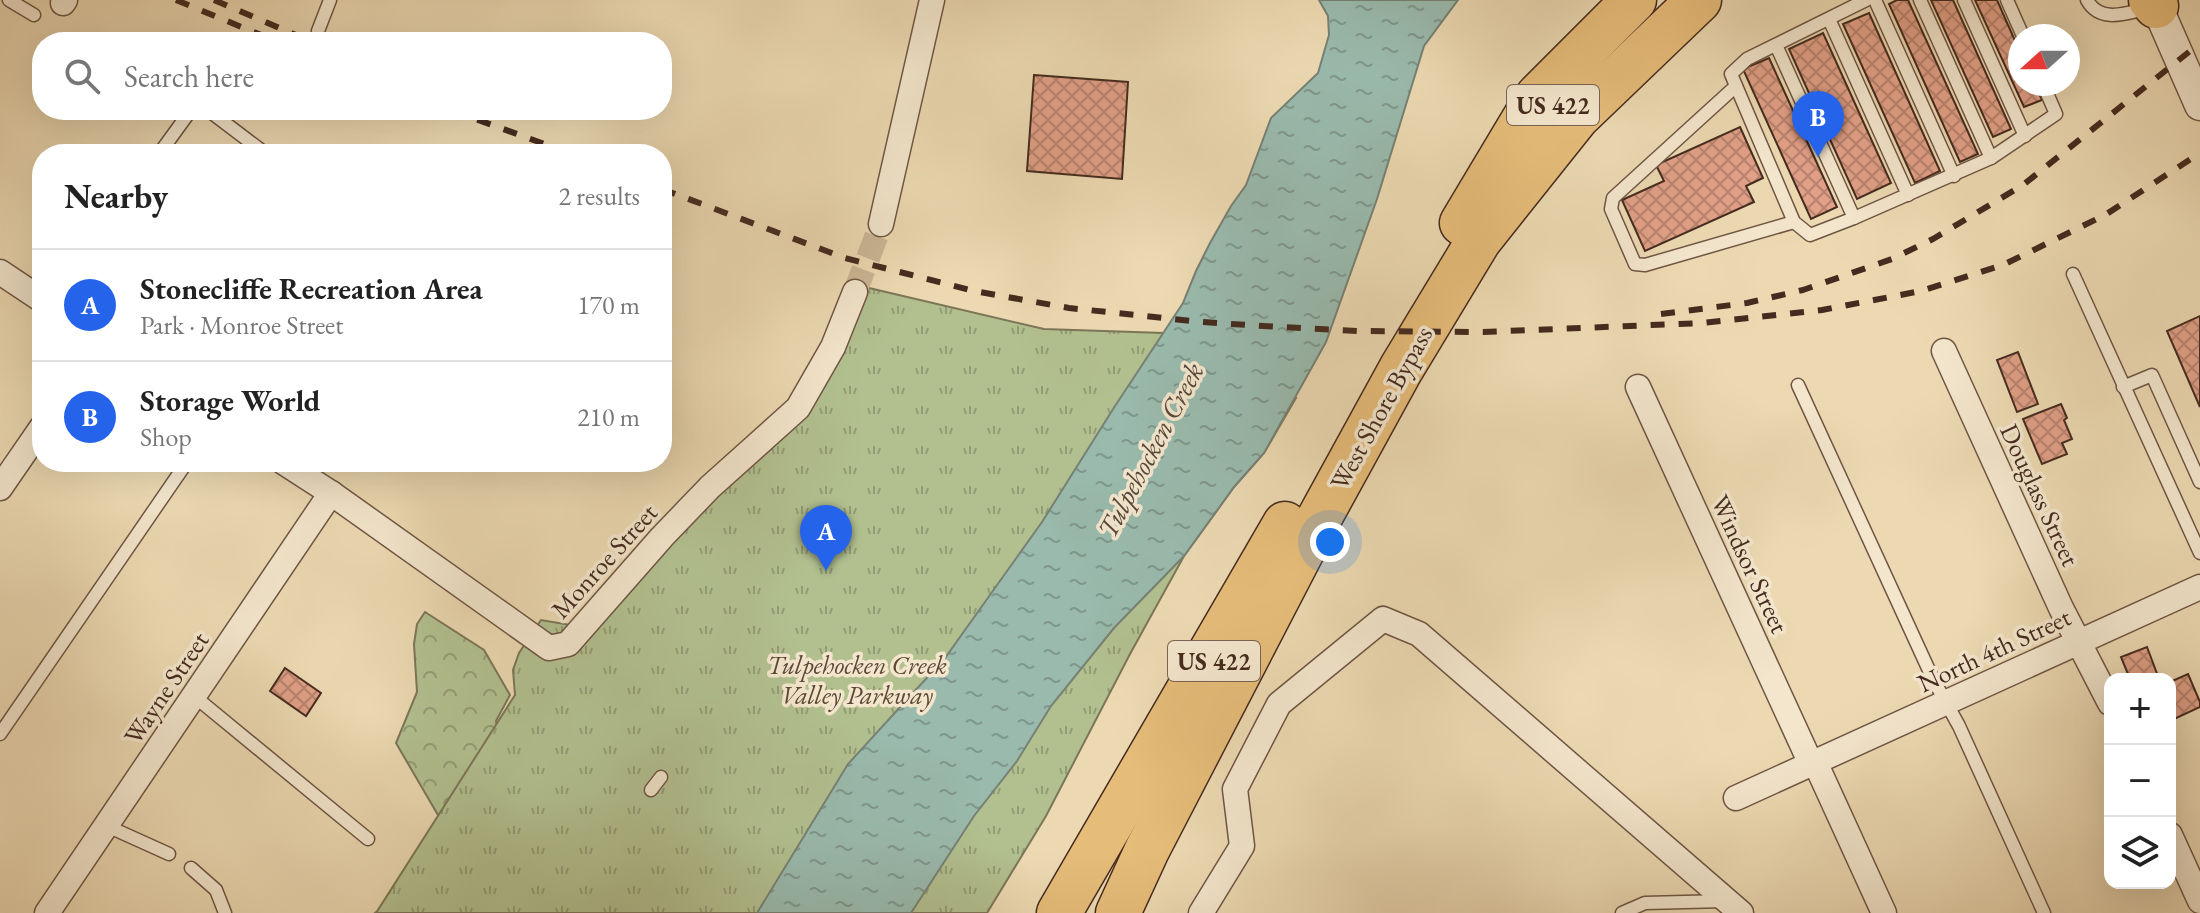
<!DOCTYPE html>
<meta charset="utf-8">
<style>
:root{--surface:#fff;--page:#f6f6f6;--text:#222;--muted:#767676;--line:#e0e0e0;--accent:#2563eb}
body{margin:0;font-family:"EB Garamond",serif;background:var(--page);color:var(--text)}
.controls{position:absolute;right:24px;bottom:24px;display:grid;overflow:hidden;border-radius:16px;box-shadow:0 8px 32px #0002}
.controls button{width:72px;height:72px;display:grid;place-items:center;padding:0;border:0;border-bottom:2px solid var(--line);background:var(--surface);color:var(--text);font:40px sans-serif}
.compass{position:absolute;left:2008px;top:24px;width:72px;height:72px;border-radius:50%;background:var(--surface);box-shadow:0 8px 32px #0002;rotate:249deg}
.you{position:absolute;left:1330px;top:542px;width:28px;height:28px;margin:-20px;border:6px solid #fff;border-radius:50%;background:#1a73e8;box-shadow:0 0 0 12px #1a73e833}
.badge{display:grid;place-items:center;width:52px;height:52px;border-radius:50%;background:var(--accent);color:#fff;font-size:26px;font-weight:700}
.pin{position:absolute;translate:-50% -66px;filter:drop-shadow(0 2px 4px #0008)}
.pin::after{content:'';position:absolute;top:42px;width:28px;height:24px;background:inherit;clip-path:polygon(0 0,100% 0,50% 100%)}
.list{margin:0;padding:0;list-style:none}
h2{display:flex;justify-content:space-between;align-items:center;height:104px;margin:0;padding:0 32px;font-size:34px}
h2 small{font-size:26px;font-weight:400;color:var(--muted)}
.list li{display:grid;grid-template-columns:52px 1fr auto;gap:24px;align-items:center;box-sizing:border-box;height:112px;padding:0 32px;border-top:2px solid var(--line)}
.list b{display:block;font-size:30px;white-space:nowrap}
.list p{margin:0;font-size:26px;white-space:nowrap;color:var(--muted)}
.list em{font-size:26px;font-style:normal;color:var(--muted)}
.icon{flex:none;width:44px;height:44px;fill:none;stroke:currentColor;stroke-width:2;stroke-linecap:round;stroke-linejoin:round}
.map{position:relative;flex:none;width:2200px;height:913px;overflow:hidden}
.search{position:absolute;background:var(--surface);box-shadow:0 8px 32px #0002;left:32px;top:32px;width:640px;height:88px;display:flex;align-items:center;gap:20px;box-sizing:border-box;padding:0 28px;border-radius:32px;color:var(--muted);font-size:30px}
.panel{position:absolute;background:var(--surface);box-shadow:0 8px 32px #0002;left:32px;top:144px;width:640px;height:328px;border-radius:32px}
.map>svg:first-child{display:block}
</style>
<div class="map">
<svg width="2200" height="913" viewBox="0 0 2200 913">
<defs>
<pattern id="forest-crowns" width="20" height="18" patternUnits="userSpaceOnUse" patternTransform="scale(2)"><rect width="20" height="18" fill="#b2c090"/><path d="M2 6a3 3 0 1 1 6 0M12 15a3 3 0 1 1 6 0" fill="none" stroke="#939c75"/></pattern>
<pattern id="park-tufts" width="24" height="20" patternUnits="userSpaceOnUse" patternTransform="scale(2)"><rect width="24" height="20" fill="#b2c090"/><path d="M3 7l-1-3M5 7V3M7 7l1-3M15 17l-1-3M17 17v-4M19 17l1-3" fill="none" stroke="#939c75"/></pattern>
<pattern id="water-ripples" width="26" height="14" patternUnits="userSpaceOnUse" patternTransform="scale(2)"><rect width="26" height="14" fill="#99baad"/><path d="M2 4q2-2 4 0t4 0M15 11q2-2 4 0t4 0" fill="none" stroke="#7f978c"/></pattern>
<pattern id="building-cross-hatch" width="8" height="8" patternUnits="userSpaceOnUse" patternTransform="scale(2)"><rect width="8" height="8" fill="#e1a087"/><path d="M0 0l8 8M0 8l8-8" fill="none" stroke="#b8836e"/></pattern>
</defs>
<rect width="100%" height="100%" fill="#ecd9b2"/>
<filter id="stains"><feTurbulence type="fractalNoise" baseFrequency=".0025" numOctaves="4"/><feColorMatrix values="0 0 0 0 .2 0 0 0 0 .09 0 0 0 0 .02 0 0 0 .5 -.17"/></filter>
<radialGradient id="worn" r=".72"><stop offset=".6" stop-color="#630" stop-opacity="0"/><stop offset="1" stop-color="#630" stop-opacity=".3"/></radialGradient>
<!-- forest -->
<polygon fill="url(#forest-crowns)" stroke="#7c7658" stroke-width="2" points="425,612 484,650 510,695 496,721 527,913 375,913 410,890 449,834 396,743 417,692 414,644 417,624"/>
<!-- park -->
<polygon fill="url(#park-tufts)" stroke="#7c7658" stroke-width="2" points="869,288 1044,329 1164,333 1296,398 1264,453 1234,487 1184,556 1130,654 1046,816 987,913 376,913 515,695 513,670 519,653 541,620 594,629 694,516 806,415"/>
<!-- water -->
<polygon fill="url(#water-ripples)" stroke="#778174" stroke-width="2" points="1319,0 1458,0 1424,46 1377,199 1326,342 1264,453 1234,487 1184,556 1114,628 1051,706 1017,761 974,816 911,913 757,913 848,764 945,658 1042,522 1115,406 1183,303 1196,271 1210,243 1231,206 1246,185 1271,118 1318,73 1329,35 1328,16"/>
<!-- building -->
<g fill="url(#building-cross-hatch)" stroke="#452b1f" stroke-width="2">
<polygon points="1897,0 1908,0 1978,154 1960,162 1889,4"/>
<polygon points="1931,0 1953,0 2011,129 1993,137"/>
<polygon points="1975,0 1997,0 2020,52 2020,84 2035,84 2042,100 2024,107"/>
<polygon points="1869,13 1940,171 1915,183 1843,24"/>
<polygon points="1823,33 1891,183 1857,199 1789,49"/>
<polygon points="1769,58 1837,207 1811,219 1743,69"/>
<polygon points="1034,75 1128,82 1122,179 1027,171"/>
<polygon points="1740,127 1763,178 1746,186 1754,202 1645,251 1622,200 1664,181 1656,165"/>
<polygon points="2200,316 2200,407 2167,331"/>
<polygon points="2018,352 2038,404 2017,412 1997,360"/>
<polygon points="2061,404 2067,418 2064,420 2072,439 2062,443 2067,454 2042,464 2023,419"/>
<polygon points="2147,647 2159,679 2130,679 2121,657"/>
<polygon points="285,668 321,693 306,716 270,691"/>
<polygon points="2188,674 2200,702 2200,707 2170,721 2170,682"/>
</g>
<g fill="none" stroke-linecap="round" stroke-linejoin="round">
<!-- minor-tunnel -->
<polyline stroke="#cbb695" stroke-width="24" stroke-dasharray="24 12" stroke-linecap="butt" points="855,292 881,224"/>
<!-- service casing -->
<g stroke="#6f5644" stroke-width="15">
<g id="service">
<polyline points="9,0 34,15"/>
<polyline points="1866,0 1747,59 1731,74 1794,222 1810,235 1854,218 1991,158 2056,114 2043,84"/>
<polyline points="1875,0 1954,176"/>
<polyline points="1920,0 1991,158"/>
<polyline points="1964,0 2025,136"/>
<polyline points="2007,0 2023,36"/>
<path d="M 2087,0 C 2100,24 2127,13 2149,8"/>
<polyline points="1829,19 1908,195"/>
<polyline points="318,31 330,0"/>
<polyline points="1776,45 1854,218"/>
<polyline points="1736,86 1613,198 1611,209 1635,264 1645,265 1794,222"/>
<polyline points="208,110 266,154"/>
<polyline points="159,154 191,110"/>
<polyline points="2073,274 2200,553"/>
<polyline points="1798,385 1933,679 1959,726 2044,913"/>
<polyline points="2123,387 2152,375 2200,482"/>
<polyline points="194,696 368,839"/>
<polyline points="0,734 187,462"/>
<polyline points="651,790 661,777"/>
<polyline points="107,826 169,854"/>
<polyline points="191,868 216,890 225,913"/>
<polyline points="1622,913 1645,903 1725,901"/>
</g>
</g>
<!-- minor casing -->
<g stroke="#6f5644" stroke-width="27">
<g id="minor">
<polyline points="63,3 65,0"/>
<polyline points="881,224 932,0"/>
<polyline points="0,272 42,300"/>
<polyline points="1944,351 2061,608 2110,703"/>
<polyline points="1638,387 1811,764"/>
<polyline points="283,462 331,493 549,648 568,644 662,537 710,487 798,408 833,347 855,292"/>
<polyline points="0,488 42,427"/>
<polyline points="1815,762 1884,913"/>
<polyline points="1736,798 2200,587"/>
<polyline points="2170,835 2200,901"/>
<polyline points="47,913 331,493"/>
<polyline points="1201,913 1242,846 1235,789 1279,704 1383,619 1419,634 1741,913"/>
</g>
</g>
<!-- tertiary casing -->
<g stroke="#6f5644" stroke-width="33">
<polyline id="tertiary" points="2154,0 2200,105"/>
</g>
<!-- motorway casing -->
<g stroke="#452b1f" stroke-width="47">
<g id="motorway">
<polyline points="2151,0 2156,6"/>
<polyline points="1462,223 1538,96 1634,0"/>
<polyline points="1059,913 1285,524"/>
<polyline points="1118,913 1147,850 1316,524 1401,369 1479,240 1577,117 1699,0"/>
</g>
</g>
<!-- service -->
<use href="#service" stroke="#f3e6cd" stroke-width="12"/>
<!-- minor -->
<use href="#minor" stroke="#f3e6cd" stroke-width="24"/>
<!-- tertiary -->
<use href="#tertiary" stroke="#f3e6cd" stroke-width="30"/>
<!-- motorway -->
<use href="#motorway" stroke="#e6bc79" stroke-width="44"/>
<!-- rail -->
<g stroke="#452b1f" stroke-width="6" stroke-dasharray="14 14" stroke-linecap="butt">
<polyline points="176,0 278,42"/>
<polyline points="214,0 312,42"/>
<polyline points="451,110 572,154"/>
<polyline points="662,189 845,258 974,291 1069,308 1202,322 1263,326 1359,331 1483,332 1702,323 1822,310 1921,291 2003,265 2105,215 2200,153"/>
<polyline points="1661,314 1747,303 1803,290 1892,259 1933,239 2023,185 2200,43"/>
</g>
</g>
<g text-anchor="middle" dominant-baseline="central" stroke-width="7" stroke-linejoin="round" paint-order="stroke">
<!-- shield labels -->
<g fill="#f3e6cd" stroke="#796353" stroke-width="2">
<rect x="1507" y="85" width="92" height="40" rx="6"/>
<rect x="1168" y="641" width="92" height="40" rx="6"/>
</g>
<g font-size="24" font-weight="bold" fill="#452b1f">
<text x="1553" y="105">US 422</text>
<text x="1214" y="661">US 422</text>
</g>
<!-- street labels -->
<g font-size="26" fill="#452b1f" stroke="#f3e6cd">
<text transform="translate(1381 408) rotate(-61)">West Shore Bypass</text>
<text transform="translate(2040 495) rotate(65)">Douglass Street</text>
<text transform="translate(604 561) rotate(-48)">Monroe Street</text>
<text transform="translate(1750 564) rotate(65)">Windsor Street</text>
<text transform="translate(1994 650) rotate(-25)">North 4th Street</text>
<text transform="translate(166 688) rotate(-56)">Wayne Street</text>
</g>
<!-- park labels -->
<g font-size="26" font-style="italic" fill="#5b4936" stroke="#f3e6cd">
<text x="857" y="665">Tulpehocken Creek<tspan x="857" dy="30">Valley Parkway</tspan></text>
</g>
<!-- water labels -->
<g font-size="28" font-style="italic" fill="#56483b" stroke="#f3e6cd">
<text transform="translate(1150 450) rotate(-62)">Tulpehocken Creek</text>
</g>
</g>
<rect width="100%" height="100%" filter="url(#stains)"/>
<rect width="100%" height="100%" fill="url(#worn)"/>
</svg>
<div class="controls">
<button>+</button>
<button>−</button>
<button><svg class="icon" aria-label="layers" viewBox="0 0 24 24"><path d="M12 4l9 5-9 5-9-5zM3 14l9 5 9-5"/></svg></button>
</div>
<svg class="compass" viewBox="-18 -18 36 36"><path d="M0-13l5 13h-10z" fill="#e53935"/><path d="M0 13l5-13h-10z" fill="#767676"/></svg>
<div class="you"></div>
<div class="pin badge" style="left:826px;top:571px">A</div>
<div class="pin badge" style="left:1818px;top:157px">B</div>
<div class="search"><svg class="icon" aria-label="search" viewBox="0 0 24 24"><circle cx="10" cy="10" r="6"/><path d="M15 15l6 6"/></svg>Search here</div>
<section class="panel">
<h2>Nearby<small>2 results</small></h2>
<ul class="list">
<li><span class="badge">A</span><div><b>Stonecliffe Recreation Area</b><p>Park · Monroe Street</p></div><em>170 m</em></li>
<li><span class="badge">B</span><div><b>Storage World</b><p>Shop</p></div><em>210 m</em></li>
</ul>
</section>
</div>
